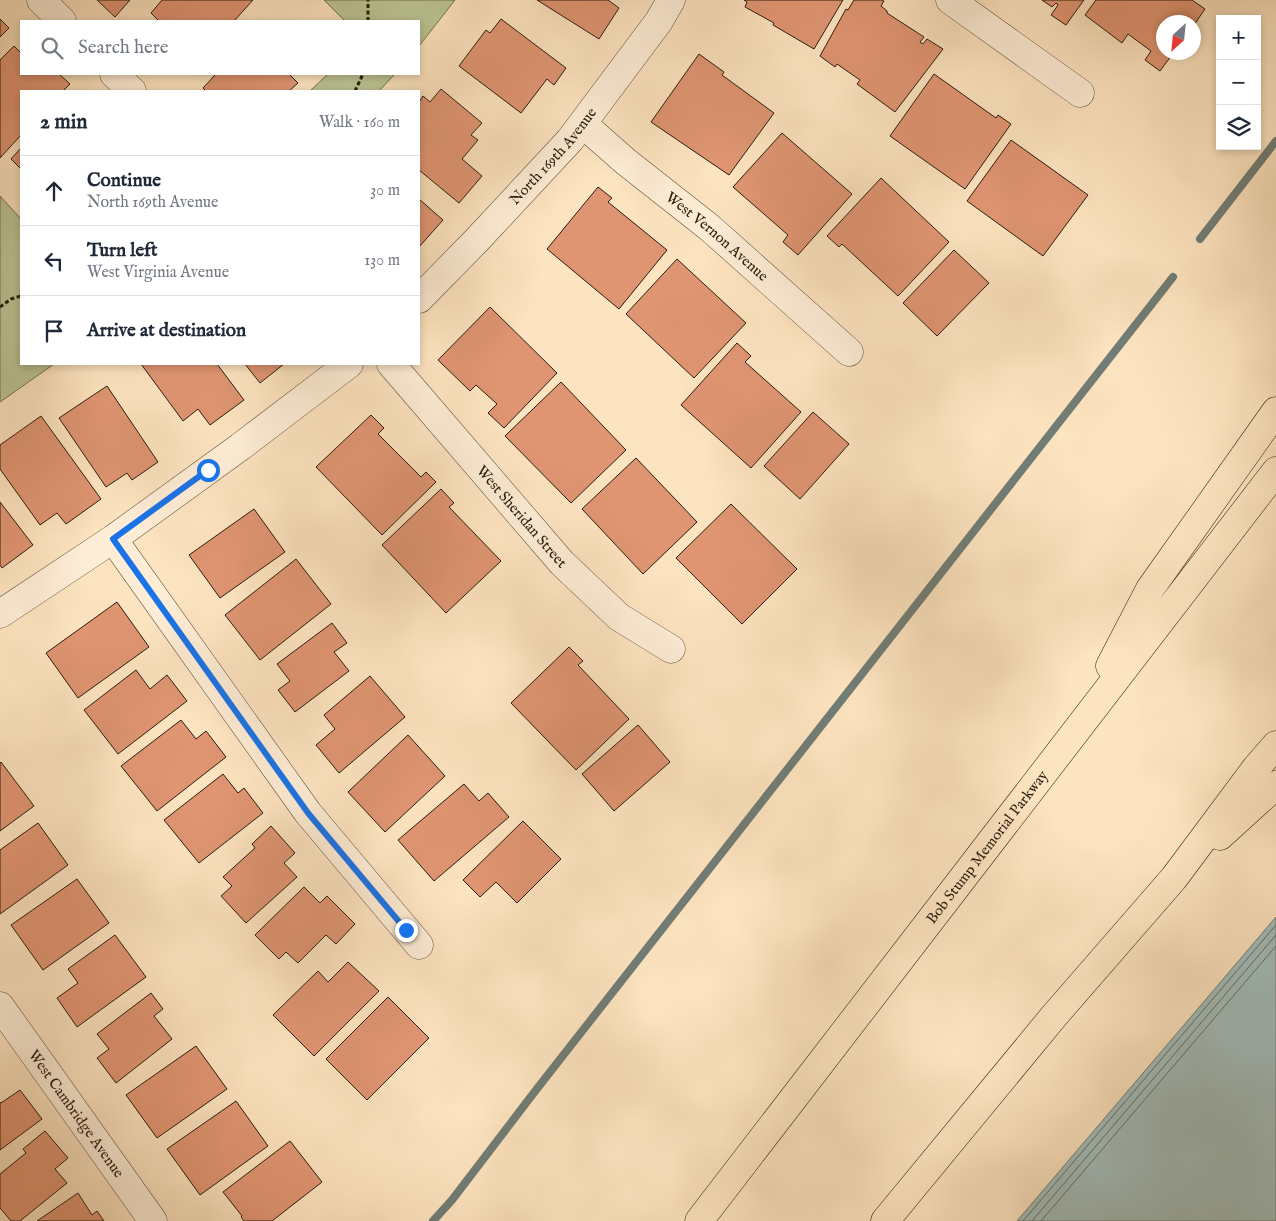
<!DOCTYPE html>
<meta charset="utf-8">
<style>
:root{--surface:#fff;--page:#f2f2f3;--text:#1f2937;--muted:#747a83;--line:#e0e1e3}
body{margin:0;font-family:"IM FELL English",serif;background:var(--page);color:var(--text)}
.controls{position:absolute;right:15px;top:15px;display:grid;overflow:hidden;border-radius:0px;box-shadow:0 2px 8px #0003}
.controls button{width:45px;height:45px;display:grid;place-items:center;padding:0;border:0;border-bottom:1px solid var(--line);background:var(--surface);color:var(--text);font:25px sans-serif}
.compass{position:absolute;left:1156px;top:15px;width:45px;height:45px;border-radius:50%;background:var(--surface);box-shadow:0 2px 8px #0003;rotate:207deg}
.stop{position:absolute;width:15px;height:15px;margin:-11px;border:4px solid #1a73e8;border-radius:50%;background:#fff}
.stop.end{background:#1a73e8;border-color:#fff;box-shadow:0 1px 5px #0008}
.list{margin:0;padding:0;list-style:none}
h2{display:flex;justify-content:space-between;align-items:center;height:65px;margin:0;padding:0 20px;font-size:21px}
h2 small{font-size:16px;font-weight:400;color:var(--muted)}
.list li{display:grid;grid-template-columns:32px 1fr auto;gap:15px;align-items:center;box-sizing:border-box;height:70px;padding:0 20px;border-top:1px solid var(--line)}
.list b{display:block;font-size:19px;white-space:nowrap}
.list p{margin:0;font-size:16px;white-space:nowrap;color:var(--muted)}
.list em{font-size:16px;font-style:normal;color:var(--muted)}
.icon{flex:none;width:28px;height:28px;fill:none;stroke:currentColor;stroke-width:2;stroke-linecap:round;stroke-linejoin:round}
.map{position:relative;flex:none;width:1276px;height:1221px;overflow:hidden}
.search{position:absolute;background:var(--surface);box-shadow:0 2px 8px #0003;left:20px;top:20px;width:400px;height:55px;display:flex;align-items:center;gap:12px;box-sizing:border-box;padding:0 18px;border-radius:0px;color:var(--muted);font-size:19px}
.panel{position:absolute;background:var(--surface);box-shadow:0 2px 8px #0003;left:20px;top:90px;width:400px;height:275px;border-radius:0px}
.map>svg:first-child{display:block}
</style>
<div class="map">
<svg width="1276" height="1221" viewBox="0 0 1276 1221">
<rect width="100%" height="100%" fill="#fde4c0"/>
<filter id="stains"><feTurbulence type="fractalNoise" baseFrequency=".004" numOctaves="4"/><feColorMatrix values="0 0 0 0 .2 0 0 0 0 .09 0 0 0 0 .02 0 0 0 .5 -.17"/></filter>
<radialGradient id="worn" r=".72"><stop offset=".6" stop-color="#630" stop-opacity="0"/><stop offset="1" stop-color="#630" stop-opacity=".3"/></radialGradient>
<!-- green -->
<g fill="#bcc595" stroke="#727052">
<polygon points="324,0 455,0 419,46 419,21 345,21"/>
<polygon points="328,74 395,74 379,91 310,91"/>
<polygon points="0,196 21,219 21,364 54,364 0,402"/>
</g>
<!-- water -->
<polygon fill="#a2bdbb" stroke="#717d76" points="1276,917 1276,1221 1017,1221"/>
<g fill="none" stroke-linecap="round" stroke-linejoin="round">
<!-- shore -->
<g stroke="#656c65" stroke-width="1">
<polyline points="1023,1221 1276,925"/>
<polyline points="1032,1221 1276,935"/>
<polyline points="1041,1221 1276,946"/>
</g>
<!-- stream -->
<g stroke="#717d76" stroke-width="8">
<polyline points="1200,239 1276,141"/>
<polyline points="433,1221 452,1200 536,1090 1173,277"/>
</g>
</g>
<!-- building -->
<g fill="#e09572" stroke="#281c0f">
<polygon points="97,0 130,0 115,17"/>
<polygon points="162,0 253,0 234,21 159,21 151,13"/>
<polygon points="537,0 608,0 619,8 599,39"/>
<polygon points="744,0 843,0 814,49 773,25 774,23 745,7 747,2"/>
<polygon points="854,0 882,0 884,1 881,6 887,11 887,13 924,37 920,42 923,44 927,39 943,49 895,112 857,84 860,80 837,64 835,67 820,56 846,9 848,10"/>
<polygon points="1042,0 1084,0 1066,25 1051,15 1058,5 1056,3 1052,7"/>
<polygon points="1096,0 1192,0 1205,9 1194,25 1194,22 1164,22 1164,52 1174,52 1160,71 1145,60 1151,51 1128,34 1122,43 1085,15"/>
<polygon points="0,19 9,28 0,37"/>
<polygon points="501,19 566,68 554,85 547,79 521,113 459,66 486,30 490,33"/>
<polygon points="14,46 21,53 21,74 59,74 70,84 63,91 21,91 21,135 0,158 0,60"/>
<polygon points="699,54 724,72 722,75 774,113 729,175 651,122"/>
<polygon points="216,74 289,74 298,83 289,91 206,91 203,88"/>
<polygon points="934,74 996,118 998,115 1011,124 965,189 890,136"/>
<polygon points="441,89 482,123 471,135 478,140 462,159 482,176 459,203 419,170 419,102 423,96 430,102"/>
<polygon points="782,133 852,194 798,255 783,242 788,235 733,187"/>
<polygon points="1011,140 1088,195 1043,256 967,201"/>
<polygon points="21,148 21,169 11,159"/>
<polygon points="881,178 949,242 898,296 842,244 839,247 827,236"/>
<polygon points="598,187 612,198 608,202 667,250 619,309 547,249"/>
<polygon points="419,199 443,220 419,247"/>
<polygon points="954,250 989,283 937,336 903,303"/>
<polygon points="677,259 746,323 694,378 626,314"/>
<polygon points="490,307 557,373 504,428 488,413 497,404 476,385 470,391 438,360"/>
<polygon points="737,343 751,356 745,362 801,412 751,468 681,405"/>
<polygon points="141,364 217,364 244,400 210,425 198,409 183,421"/>
<polygon points="245,364 284,364 260,383"/>
<polygon points="561,382 626,450 571,503 505,436"/>
<polygon points="107,386 158,462 132,480 127,473 106,487 59,418"/>
<polygon points="813,412 849,444 800,499 764,466"/>
<polygon points="371,415 384,428 378,434 421,477 426,472 436,482 382,535 316,467"/>
<polygon points="41,416 101,499 66,524 57,513 40,525 0,469 0,445"/>
<polygon points="636,458 697,522 643,574 582,509"/>
<polygon points="441,489 454,503 449,507 501,561 446,613 382,545"/>
<polygon points="0,502 33,545 2,568 0,565"/>
<polygon points="731,504 797,569 742,624 676,558"/>
<polygon points="254,509 285,552 220,598 189,555"/>
<polygon points="296,559 331,604 260,660 225,615"/>
<polygon points="117,602 149,647 78,698 46,653"/>
<polygon points="332,623 347,643 334,652 349,671 295,712 278,690 290,681 277,664"/>
<polygon points="569,647 583,661 578,665 629,719 576,770 511,703"/>
<polygon points="136,670 150,689 167,675 187,701 118,754 84,710"/>
<polygon points="370,676 405,717 339,773 316,745 335,729 324,715"/>
<polygon points="181,720 196,739 206,731 226,757 157,811 121,766"/>
<polygon points="638,725 670,762 614,811 582,774"/>
<polygon points="408,735 445,776 385,832 348,792"/>
<polygon points="1,762 34,806 0,831 0,763"/>
<polygon points="223,774 238,793 244,788 263,813 199,863 164,820"/>
<polygon points="464,784 479,801 488,793 509,817 434,881 398,840"/>
<polygon points="523,821 561,859 517,903 496,882 480,897 463,880"/>
<polygon points="38,823 68,865 0,914 0,850"/>
<polygon points="271,826 295,853 284,863 297,877 246,923 221,896 232,886 223,877 255,848 252,844"/>
<polygon points="77,879 109,923 43,970 11,925"/>
<polygon points="304,887 320,903 327,896 355,924 336,944 326,935 298,963 286,952 279,959 255,935"/>
<polygon points="115,935 146,977 77,1027 57,998 78,983 68,969"/>
<polygon points="348,962 379,991 314,1056 273,1015 318,971 328,982"/>
<polygon points="151,993 163,1009 154,1016 172,1039 116,1083 97,1058 109,1049 97,1034"/>
<polygon points="388,997 429,1038 367,1100 326,1059"/>
<polygon points="196,1046 227,1089 157,1138 126,1095"/>
<polygon points="20,1090 42,1119 0,1150 0,1102 1,1103"/>
<polygon points="236,1101 268,1146 200,1195 167,1149"/>
<polygon points="45,1131 68,1158 55,1169 67,1183 20,1221 11,1221 0,1208 0,1174 26,1153 23,1149"/>
<polygon points="290,1141 322,1182 272,1221 244,1221 241,1217 242,1216 223,1192"/>
<polygon points="78,1193 92,1215 97,1211 104,1221 37,1221"/>
</g>
<g fill="none" stroke-linecap="round" stroke-linejoin="round">
<!-- street casing -->
<g stroke="#5d4e3b" stroke-width="29">
<g id="street">
<polyline points="41,0 62,21"/>
<polyline points="950,0 1080,93"/>
<polyline points="114,74 132,91"/>
<path id="s1" d="M 583,124 L 625,161 L 710,228 L 849,352"/>
<path id="s2" d="M 419,299 L 476,241 L 570,140 L 659,21 L 671,0"/>
<path id="s3" d="M 391,364 L 562,563 L 619,617 L 671,649"/>
<polyline points="113,539 308,813 419,945"/>
<polyline points="0,614 113,539 240,447 349,364"/>
<path id="s4" d="M 0,1006 L 153,1221"/>
</g>
</g>
<!-- highway casing -->
<g stroke="#281c0f" stroke-width="29">
<g id="highway">
<polyline points="1110,666 1150,589 1276,411"/>
<polyline points="1220,836 1276,785"/>
<path id="s5" d="M 699,1221 L 1276,471"/>
<polyline points="885,1221 1054,1016 1174,878 1256,768 1276,745"/>
</g>
</g>
<!-- path -->
<g stroke="#281c0f" stroke-width="3" stroke-dasharray="4 2.5" stroke-linecap="butt">
<polyline points="368,21 368,0"/>
<polyline points="355,91 363,74"/>
<polyline points="0,307 11,299 21,296"/>
</g>
<!-- street -->
<use href="#street" stroke="#feedd6" stroke-width="28"/>
<!-- highway -->
<use href="#highway" stroke="#fde4c0" stroke-width="28"/>
</g>
<g fill="none" stroke-linecap="round" stroke-linejoin="round">
<!-- route -->
<polyline stroke="#1a73e8" stroke-width="6" points="208,470 113,539 308,813 406,930"/>
</g>
<g text-anchor="middle" dominant-baseline="central" stroke-width="4.5" stroke-linejoin="round" paint-order="stroke">
<!-- street labels -->
<g font-size="15" fill="#281c0f" stroke="#feedd6">
<text stroke="none"><textPath href="#s2" startOffset="196">North 169th Avenue</textPath></text>
<text stroke="none"><textPath href="#s1" startOffset="175">West Vernon Avenue</textPath></text>
<text stroke="none"><textPath href="#s3" startOffset="201">West Sheridan Street</textPath></text>
<text stroke="none"><textPath href="#s5" startOffset="472">Bob Stump Memorial Parkway</textPath></text>
<text stroke="none"><textPath href="#s4" startOffset="132">West Cambridge Avenue</textPath></text>
</g>
</g>
<rect width="100%" height="100%" filter="url(#stains)"/>
<rect width="100%" height="100%" fill="url(#worn)"/>
</svg>
<div class="controls">
<button>+</button>
<button>−</button>
<button><svg class="icon" aria-label="layers" viewBox="0 0 24 24"><path d="M12 4l9 5-9 5-9-5zM3 14l9 5 9-5"/></svg></button>
</div>
<svg class="compass" viewBox="-18 -18 36 36"><path d="M0-13l5 13h-10z" fill="#e53935"/><path d="M0 13l5-13h-10z" fill="#747a83"/></svg>
<div class="stop" style="left:208px;top:470px"></div>
<div class="stop end" style="left:406px;top:930px"></div>
<div class="search"><svg class="icon" aria-label="search" viewBox="0 0 24 24"><circle cx="10" cy="10" r="6"/><path d="M15 15l6 6"/></svg>Search here</div>
<section class="panel">
<h2>2 min<small>Walk · 160 m</small></h2>
<ul class="list">
<li><svg class="icon" aria-label="ahead" viewBox="0 0 24 24"><path d="M12 20V5M6 11l6-6 6 6"/></svg><div><b>Continue</b><p>North 169th Avenue</p></div><em>30 m</em></li>
<li><svg class="icon" aria-label="left" viewBox="0 0 24 24"><path d="M17 20v-9H6M10 6l-5 5 5 5"/></svg><div><b>Turn left</b><p>West Virginia Avenue</p></div><em>130 m</em></li>
<li><svg class="icon" aria-label="arrive" viewBox="0 0 24 24"><path d="M6 21V4h12l-3 4 3 4H6"/></svg><div><b>Arrive at destination</b></div></li>
</ul>
</section>
</div>
